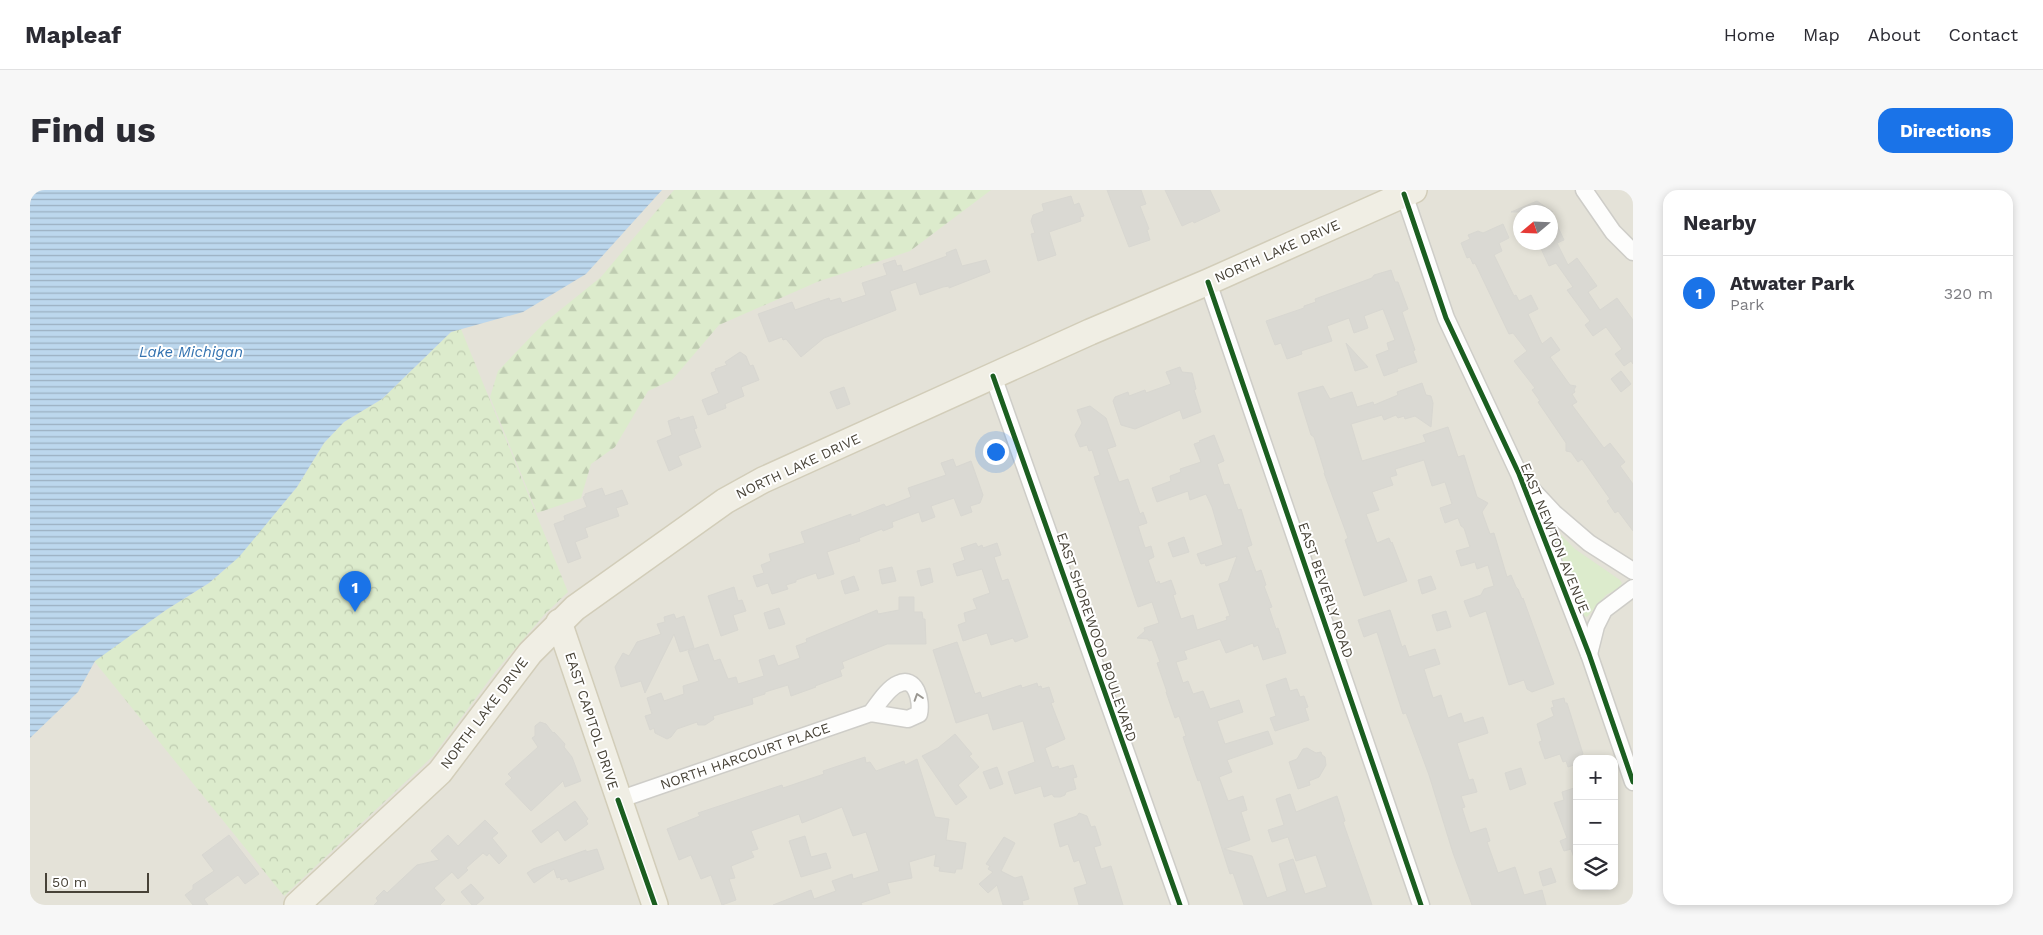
<!DOCTYPE html>
<meta charset="utf-8">
<style>
:root{--surface:#fff;--page:#f7f7f7;--text:#2b2b33;--muted:#7c7c81;--line:#e1e1e2;--accent:#1a73e8}
body{margin:0;font-family:"Work Sans",sans-serif;background:var(--page);color:var(--text)}
.controls{position:absolute;right:15px;bottom:15px;display:grid;overflow:hidden;border-radius:10px;box-shadow:0 2px 8px #0003}
.controls button{width:45px;height:45px;display:grid;place-items:center;padding:0;border:0;border-bottom:1px solid var(--line);background:var(--surface);color:var(--text);font:25px sans-serif}
.compass{position:absolute;left:1483px;top:15px;width:45px;height:45px;border-radius:50%;background:var(--surface);box-shadow:0 2px 8px #0003;rotate:251deg}
.scale{position:absolute;left:15px;bottom:12px;width:104px;box-sizing:border-box;padding-left:5px;border:2px solid #474237;border-top:0;font-size:14px;line-height:18px;white-space:nowrap;color:#474237;-webkit-text-stroke:4px #fff;paint-order:stroke}
.you{position:absolute;left:965px;top:261px;width:18px;height:18px;margin:-12px;border:4px solid #fff;border-radius:50%;background:#1a73e8;box-shadow:0 0 0 8px #1a73e833}
.badge{display:grid;place-items:center;width:32px;height:32px;border-radius:50%;background:var(--accent);color:#fff;font-size:16px;font-weight:700}
.pin{position:absolute;translate:-50% -41px;filter:drop-shadow(0 1px 2px #0008)}
.pin::after{content:'';position:absolute;top:26px;width:18px;height:15px;background:inherit;clip-path:polygon(0 0,100% 0,50% 100%)}
.list{margin:0;padding:0;list-style:none}
h2{display:flex;justify-content:space-between;align-items:center;height:65px;margin:0;padding:0 20px;font-size:21px}
h2 small{font-size:16px;font-weight:400;color:var(--muted)}
.list li{display:grid;grid-template-columns:32px 1fr auto;gap:15px;align-items:center;box-sizing:border-box;height:75px;padding:0 20px;border-top:1px solid var(--line)}
.list b{display:block;font-size:19px;white-space:nowrap}
.list p{margin:0;font-size:16px;white-space:nowrap;color:var(--muted)}
.list em{font-size:16px;font-style:normal;color:var(--muted)}
.icon{flex:none;width:28px;height:28px;fill:none;stroke:currentColor;stroke-width:2;stroke-linecap:round;stroke-linejoin:round}
.map{position:relative;flex:none;width:1603px;height:715px;overflow:hidden;border-radius:15px}
header{display:flex;align-items:center;gap:30px;box-sizing:border-box;height:70px;padding:0 25px;background:var(--surface);border-bottom:1px solid var(--line)}
header strong{font-size:24px}
nav{display:flex;gap:28px;margin-inline-start:auto;font-size:18px}
.intro{display:flex;align-items:center;justify-content:space-between;box-sizing:border-box;height:120px;padding:0 30px}
h1{margin:0;font-size:35px}
.button{padding:12px 22px;border-radius:15px;background:var(--accent);color:#fff;font-size:18px;font-weight:700}
main{display:flex;gap:30px;padding:0 30px}
aside{flex:1;background:var(--surface);border-radius:15px;box-shadow:0 2px 8px #0003}
.map>svg:first-child{display:block}
</style>
<header>
<strong>Mapleaf</strong>
<nav><a>Home</a><a>Map</a><a>About</a><a>Contact</a></nav>
</header>
<div class="intro"><h1>Find us</h1><a class="button">Directions</a></div>
<main>
<div class="map">
<svg width="1603" height="715" viewBox="0 0 1603 715">
<defs>
<pattern id="forest-firs" width="22" height="20" patternUnits="userSpaceOnUse" patternTransform="scale(1.25)"><rect width="22" height="20" fill="#dcebcc"/><path d="M5 1l3.5 6h-7zM16 11l3.5 6h-7z" fill="#becbb0"/></pattern>
<pattern id="park-crowns" width="20" height="18" patternUnits="userSpaceOnUse" patternTransform="scale(1.25)"><rect width="20" height="18" fill="#dcebcc"/><path d="M2 6a3 3 0 1 1 6 0M12 15a3 3 0 1 1 6 0" fill="none" stroke="#becbb0"/></pattern>
<pattern id="water-rules" width="6" height="5" patternUnits="userSpaceOnUse" patternTransform="scale(1.25)"><rect width="6" height="5" fill="#bcd7ed"/><path d="M0 2.5h6" fill="none" stroke="#9bb0c1"/></pattern>
</defs>
<rect width="100%" height="100%" fill="#f0f0eb"/>
<!-- residential -->
<path fill="#e4e2d8" fill-rule="evenodd" d="M 230,0 L 1603,0 L 1603,715 L 0,715 L 0,171 ZM 1490,22 L 1520,22 L 1520,52 L 1490,52 ZM 1547,569 L 1584,569 L 1584,696 L 1547,696 Z"/>
<!-- grass -->
<polygon fill="#dcebcc" points="1523,342 1528,342 1545,359 1590,390 1592,393 1589,398 1576,405 1557,427 1554,426 1536,379 1521,346"/>
<!-- forest -->
<polygon fill="url(#forest-firs)" points="644,0 961,0 880,61 787,92 689,135 642,190 618,201 585,257 561,274 551,308 507,323 460,207 468,181 514,133 571,87"/>
<!-- park -->
<polygon fill="url(#park-crowns)" points="431,139 538,402 515,424 465,482 403,566 254,706 64,471 136,420 179,393 200,375 252,315 267,297 294,253 314,232 352,209 421,142"/>
<!-- water -->
<polygon fill="url(#water-rules)" points="0,0 632,0 556,84 493,122 421,142 352,209 314,232 294,253 267,297 209,367 179,393 136,420 65,471 48,502 0,548"/>
<!-- building -->
<g fill="#dad9d3" stroke="#d8d7d1">
<polygon points="1077,0 1111,0 1116,14 1110,16 1119,39 1117,40 1120,50 1099,57"/>
<polygon points="1135,0 1180,0 1190,21 1164,33 1163,31 1152,36"/>
<polygon points="1041,6 1044,15 1049,13 1054,26 1050,27 1051,31 1019,42 1026,65 1008,71 1001,44 1005,43 1001,31 1003,25 1014,21 1012,14"/>
<polygon points="1507,11 1523,22 1521,22 1534,50 1527,53 1538,75 1547,68 1567,96 1558,102 1570,120 1587,108 1603,130 1603,174 1601,171 1594,176 1585,164 1592,159 1576,137 1563,146 1555,135 1560,131 1537,100 1543,97 1526,73 1519,76 1508,52 1520,52 1520,22 1481,22"/>
<polygon points="1473,34 1479,48 1469,53 1472,61 1464,65 1484,106 1486,105 1489,111 1501,105 1508,119 1498,124 1512,154 1521,147 1530,160 1520,167 1540,195 1546,196 1544,200 1545,202 1542,204 1547,212 1542,215 1574,258 1580,253 1595,272 1590,276 1603,294 1603,341 1588,321 1585,323 1577,311 1580,309 1552,269 1548,272 1541,262 1536,261 1536,253 1508,212 1510,211 1502,200 1505,198 1484,171 1497,161 1483,143 1479,144 1445,73 1443,74 1440,67 1437,68 1431,53 1440,49 1438,45 1448,41 1453,43"/>
<polygon points="926,59 932,76 956,70 960,82 919,98 919,96 913,97 890,105 886,92 860,101 866,120 794,148 771,167 756,149 753,150 752,147 739,152 728,124 762,112 765,120 799,108 800,111 810,108 812,113 836,105 832,93 857,85 853,74 865,70 867,76 871,75 873,82 917,66 916,63"/>
<polygon points="1361,80 1365,92 1368,92 1378,119 1372,122 1385,160 1383,161 1387,172 1367,179 1368,181 1354,186 1346,165 1359,160 1357,153 1365,150 1353,119 1334,126 1338,138 1324,143 1319,128 1297,136 1302,151 1271,161 1272,164 1257,169 1251,153 1245,155 1236,131 1274,118 1274,116 1286,112 1285,109 1342,88 1344,85"/>
<polygon points="1316,153 1338,177 1325,181"/>
<polygon points="710,162 716,166 720,176 723,175 729,190 711,197 714,206 695,214 696,218 678,225 672,210 689,203 681,183 686,181 685,179 697,175 695,172"/>
<polygon points="1150,177 1152,182 1162,183 1166,199 1164,200 1171,222 1153,229 1150,220 1105,239 1091,235 1083,211 1085,207 1098,202 1099,206 1115,200 1116,203 1141,194 1136,182"/>
<polygon points="1591,181 1601,194 1591,202 1581,189"/>
<polygon points="1392,193 1396,205 1401,206 1403,213 1401,237 1385,226 1375,229 1374,226 1368,228 1366,225 1354,230 1352,225 1321,234 1332,271 1396,252 1393,245 1418,237 1428,267 1434,265 1447,307 1458,313 1452,322 1460,344 1464,343 1477,387 1481,385 1486,397 1488,399 1492,409 1493,408 1524,494 1502,502 1497,499 1494,490 1479,495 1456,421 1440,427 1434,411 1451,405 1454,399 1464,396 1458,375 1447,379 1445,372 1431,376 1426,361 1440,357 1434,338 1431,336 1428,328 1415,333 1410,318 1422,314 1415,292 1402,296 1394,270 1365,279 1367,285 1360,287 1363,295 1342,302 1349,320 1336,324 1347,353 1359,348 1361,353 1362,352 1377,391 1334,406 1315,350 1318,348 1294,283 1295,283 1284,247 1281,245 1268,203 1293,196 1300,209 1322,202 1327,217 1343,212 1344,215 1368,205 1367,202"/>
<polygon points="814,197 820,214 807,219 800,202"/>
<polygon points="1060,216 1076,228 1086,256 1077,259 1089,292 1098,289 1110,324 1113,322 1117,333 1108,336 1115,358 1121,356 1124,367 1118,370 1123,384 1126,393 1129,391 1130,394 1141,390 1146,404 1143,405 1151,429 1163,425 1167,440 1197,430 1196,427 1200,426 1189,394 1198,391 1207,366 1176,376 1175,373 1171,374 1167,364 1193,355 1182,317 1176,304 1160,310 1158,301 1127,312 1122,298 1141,291 1140,286 1151,282 1150,279 1171,272 1164,254 1170,252 1169,251 1184,245 1194,271 1187,274 1194,295 1199,294 1208,320 1211,319 1222,355 1217,357 1226,382 1231,380 1236,395 1234,396 1242,417 1239,418 1246,439 1248,438 1256,463 1233,470 1228,455 1224,457 1223,453 1196,463 1190,449 1154,461 1157,469 1146,472 1153,493 1158,491 1163,504 1173,501 1180,519 1209,510 1213,522 1187,531 1195,554 1238,541 1243,554 1197,570 1202,582 1189,587 1198,611 1213,606 1217,620 1211,622 1220,650 1194,659 1222,666 1237,708 1257,701 1249,674 1263,669 1275,704 1297,697 1286,665 1266,671 1258,647 1242,652 1238,640 1254,635 1246,609 1260,604 1266,622 1307,606 1315,631 1313,632 1342,715 1214,715 1203,683 1200,684 1170,590 1168,591 1164,580 1153,547 1156,546 1149,526 1145,528 1136,502 1137,502 1127,473 1130,472 1122,450 1119,451 1118,449 1107,448 1115,441 1114,438 1129,433 1122,412 1108,417 1064,287 1070,285 1062,260 1059,261 1057,255 1050,257 1045,245 1052,233 1047,220"/>
<polygon points="663,226 667,238 664,239 671,257 648,266 652,275 639,281 627,251 642,245 638,231 649,227 650,230"/>
<polygon points="923,269 926,277 941,271 953,305 950,313 940,316 942,322 931,326 924,308 901,316 905,327 892,332 889,322 862,332 863,337 853,341 852,339 829,348 830,351 797,362 804,384 788,389 786,383 766,390 766,392 756,395 758,399 742,404 738,393 727,397 723,386 734,383 731,375 741,371 739,364 775,353 771,342 821,324 821,327 854,314 856,317 881,307 878,298 916,285 911,273"/>
<polygon points="572,298 575,306 592,300 598,314 586,318 589,326 555,338 558,347 545,352 551,368 538,373 524,334 535,330 534,326 557,317 553,307 555,306 555,304"/>
<polygon points="1154,347 1159,362 1143,367 1138,353"/>
<polygon points="946,353 948,357 952,355 953,358 967,353 971,365 964,367 972,391 978,389 998,447 985,452 983,448 961,455 957,443 933,451 928,435 936,432 934,423 947,419 943,409 960,403 952,379 927,386 923,374 935,370 931,358"/>
<polygon points="862,377 866,391 852,394 849,380"/>
<polygon points="900,378 903,392 891,396 887,381"/>
<polygon points="824,386 829,400 815,404 811,391"/>
<polygon points="1401,386 1406,399 1392,404 1388,390"/>
<polygon points="704,397 708,411 712,410 716,421 703,425 708,440 691,446 678,406"/>
<polygon points="869,407 884,407 884,422 892,422 893,429 895,429 896,454 857,454 812,472 814,478 810,480 812,486 785,496 786,497 761,506 758,495 735,502 735,504 722,508 723,514 683,526 684,529 675,535 668,535 667,532 647,539 641,547 637,549 625,543 624,538 620,540 615,526 622,524 617,508 631,503 634,511 654,504 653,496 669,491 658,461 678,454 684,471 690,469 698,489 706,487 708,494 734,486 729,470 744,465 748,476 770,468 766,456 777,452 776,449 847,420 848,424 869,420"/>
<polygon points="749,418 755,434 739,439 734,423"/>
<polygon points="1360,420 1372,457 1375,455 1379,467 1405,459 1410,474 1394,479 1403,508 1411,505 1418,528 1431,523 1434,533 1453,527 1458,543 1427,553 1439,590 1443,589 1447,602 1431,606 1435,617 1432,618 1440,643 1456,638 1460,651 1457,652 1468,683 1485,677 1494,705 1512,700 1516,715 1442,715 1423,663 1399,585 1376,523 1373,524 1347,442 1334,447 1328,430"/>
<polygon points="1416,421 1421,437 1407,441 1402,425"/>
<polygon points="644,424 646,429 654,426 664,458 650,462 644,444 615,503 611,491 591,497 585,477 593,463 599,466 607,452 631,444 627,434 635,432 634,427"/>
<polygon points="927,452 945,504 950,502 952,508 991,495 992,498 1007,493 1008,497 1011,496 1012,499 1019,497 1024,512 1021,513 1035,549 1015,558 1022,578 1028,576 1029,579 1043,575 1047,587 1043,588 1046,599 1036,602 1035,605 1030,607 1024,607 1022,604 1014,607 1011,596 985,604 978,582 1005,572 993,531 963,540 958,523 926,533 903,460"/>
<polygon points="1256,488 1260,501 1267,499 1270,507 1274,506 1278,517 1275,518 1279,530 1245,541 1240,528 1246,526 1236,495"/>
<polygon points="1534,508 1535,513 1537,513 1553,564 1550,566 1551,569 1547,569 1547,574 1538,577 1536,571 1533,572 1530,564 1515,569 1509,552 1512,551 1507,534 1524,526 1521,518 1524,517 1522,511"/>
<polygon points="510,532 516,534 523,543 524,542 535,554 534,557 542,567 551,591 535,597 533,591 501,621 475,594 482,588 478,584 508,557 502,548 505,546 505,536"/>
<polygon points="925,544 942,564 939,566 949,577 928,595 937,607 926,615 892,566 908,558"/>
<polygon points="1277,558 1286,563 1291,562 1292,565 1295,567 1296,575 1289,587 1279,591 1280,595 1268,599 1259,572 1267,569 1273,559"/>
<polygon points="835,567 836,573 840,572 846,581 874,571 875,575 887,569 905,627 919,629 916,650 936,653 932,679 926,679 925,683 909,681 910,677 904,676 906,664 879,672 882,688 857,693 860,703 831,713 832,715 743,715 781,700 784,709 806,701 802,691 822,684 823,689 849,681 836,642 823,646 812,617 772,633 769,624 721,641 728,659 721,661 724,667 701,676 705,688 699,689 706,710 692,715 681,685 671,689 661,665 649,670 637,639 670,626 668,623 752,595 753,598 794,584 793,581"/>
<polygon points="967,577 973,594 960,599 953,582"/>
<polygon points="1491,578 1496,594 1480,600 1475,583"/>
<polygon points="1547,597 1547,671 1545,671 1541,659 1534,661 1530,651 1537,648 1524,613 1534,610 1532,602"/>
<polygon points="545,611 558,629 556,631 558,634 535,651 528,640 511,653 502,641"/>
<polygon points="1049,623 1057,626 1061,637 1065,636 1071,655 1064,657 1071,679 1081,676 1093,715 1049,715 1044,698 1057,694 1049,670 1044,672 1038,654 1030,657 1024,634 1047,626"/>
<polygon points="455,630 468,643 462,648 477,666 469,674 459,663 457,666 453,663 436,678 438,680 428,689 422,682 404,698 415,710 410,715 344,715 348,711 346,708 354,700 357,703 387,675 409,670 401,661 418,645 428,656"/>
<polygon points="199,645 229,684 215,694 208,685 174,709 178,715 163,715 155,705 163,699 163,695 184,681 172,665"/>
<polygon points="775,646 781,667 796,663 801,678 771,687 759,651"/>
<polygon points="974,647 985,653 971,681 985,688 992,686 999,709 992,711 993,715 973,715 967,695 958,703 949,694 963,682 958,679 960,676 956,674"/>
<polygon points="567,659 574,679 539,692 537,688 531,690 530,687 527,688 524,679 504,693 497,683 503,679 556,660 556,662"/>
<polygon points="1521,678 1526,692 1513,696 1509,682"/>
<polygon points="441,694 454,708 446,715 442,715 431,702"/>
</g>
<g fill="none" stroke-linecap="round" stroke-linejoin="round">
<!-- minor casing -->
<g stroke="#cecdc8" stroke-width="19">
<g id="minor">
<polyline points="1554,0 1583,42 1603,62"/>
<polyline points="1374,4 1416,128 1489,284 1559,464 1603,592"/>
<polyline points="1178,92 1391,715"/>
<polyline points="963,186 1150,715"/>
<polyline points="1495,292 1524,323 1559,353 1603,381"/>
<polyline points="1559,464 1566,436 1574,420 1603,398"/>
<path d="M 588,610 L 841,523 L 878,529 L 889,524 C 892,511 886,485 868,494 C 858,498 848,514 841,523"/>
</g>
</g>
<!-- primary casing -->
<g stroke="#d2cdb9" stroke-width="28">
<g id="primary">
<polyline points="529,432 625,715"/>
<polyline points="267,715 410,582 500,463 545,418 695,311 733,290 1060,142 1178,92 1384,0"/>
</g>
</g>
<!-- minor -->
<use href="#minor" stroke="#fdfdfc" stroke-width="16"/>
<!-- primary -->
<use href="#primary" stroke="#f0eee4" stroke-width="25"/>
<!-- cycleway casing -->
<g stroke="#fff" stroke-width="8">
<g id="cycleway">
<polyline points="1374,4 1416,128 1489,284 1559,464 1603,592"/>
<polyline points="1178,92 1391,715"/>
<polyline points="963,186 1150,715"/>
<polyline points="588,610 625,715"/>
</g>
</g>
<!-- cycleway -->
<use href="#cycleway" stroke="#1b5e20" stroke-width="5"/>
</g>
<!-- one-way arrows -->
<defs><path id="oneway-chevron" d="M-2-3.5L2.5 0L-2 3.5" fill="none" stroke-width="1.6" stroke-linecap="round" stroke-linejoin="round" transform="scale(1.25)"/></defs>
<use stroke="#999690" href="#oneway-chevron" transform="translate(888 507) rotate(-108)"/>
<g text-anchor="middle" dominant-baseline="central" stroke-width="4" stroke-linejoin="round" paint-order="stroke">
<!-- street labels -->
<g font-size="14" fill="#474237" stroke="#fff">
<text transform="translate(1247 61) rotate(-24)">NORTH LAKE DRIVE</text>
<text transform="translate(768 276) rotate(-25)">NORTH LAKE DRIVE</text>
<text transform="translate(1525 348) rotate(68)">EAST NEWTON AVENUE</text>
<text transform="translate(1296 400) rotate(71)">EAST BEVERLY ROAD</text>
<text transform="translate(1067 447) rotate(71)">EAST SHOREWOOD BOULEVARD</text>
<text transform="translate(454 523) rotate(-53)">NORTH LAKE DRIVE</text>
<text transform="translate(562 531) rotate(72)">EAST CAPITOL DRIVE</text>
<text transform="translate(715 566) rotate(-19)">NORTH HARCOURT PLACE</text>
</g>
<!-- water labels -->
<g font-size="15" font-style="italic" fill="#3272b0" stroke="#fff">
<text x="161" y="162">Lake Michigan</text>
</g>
</g>
</svg>
<div class="controls">
<button>+</button>
<button>−</button>
<button><svg class="icon" aria-label="layers" viewBox="0 0 24 24"><path d="M12 4l9 5-9 5-9-5zM3 14l9 5 9-5"/></svg></button>
</div>
<svg class="compass" viewBox="-18 -18 36 36"><path d="M0-13l5 13h-10z" fill="#e53935"/><path d="M0 13l5-13h-10z" fill="#7c7c81"/></svg>
<div class="scale">50 m</div>
<div class="you"></div>
<div class="pin badge" style="left:325px;top:422px">1</div>
</div>
<aside>
<h2>Nearby<small></small></h2>
<ul class="list">
<li><span class="badge">1</span><div><b>Atwater Park</b><p>Park</p></div><em>320 m</em></li>
</ul>
</aside>
</main>
